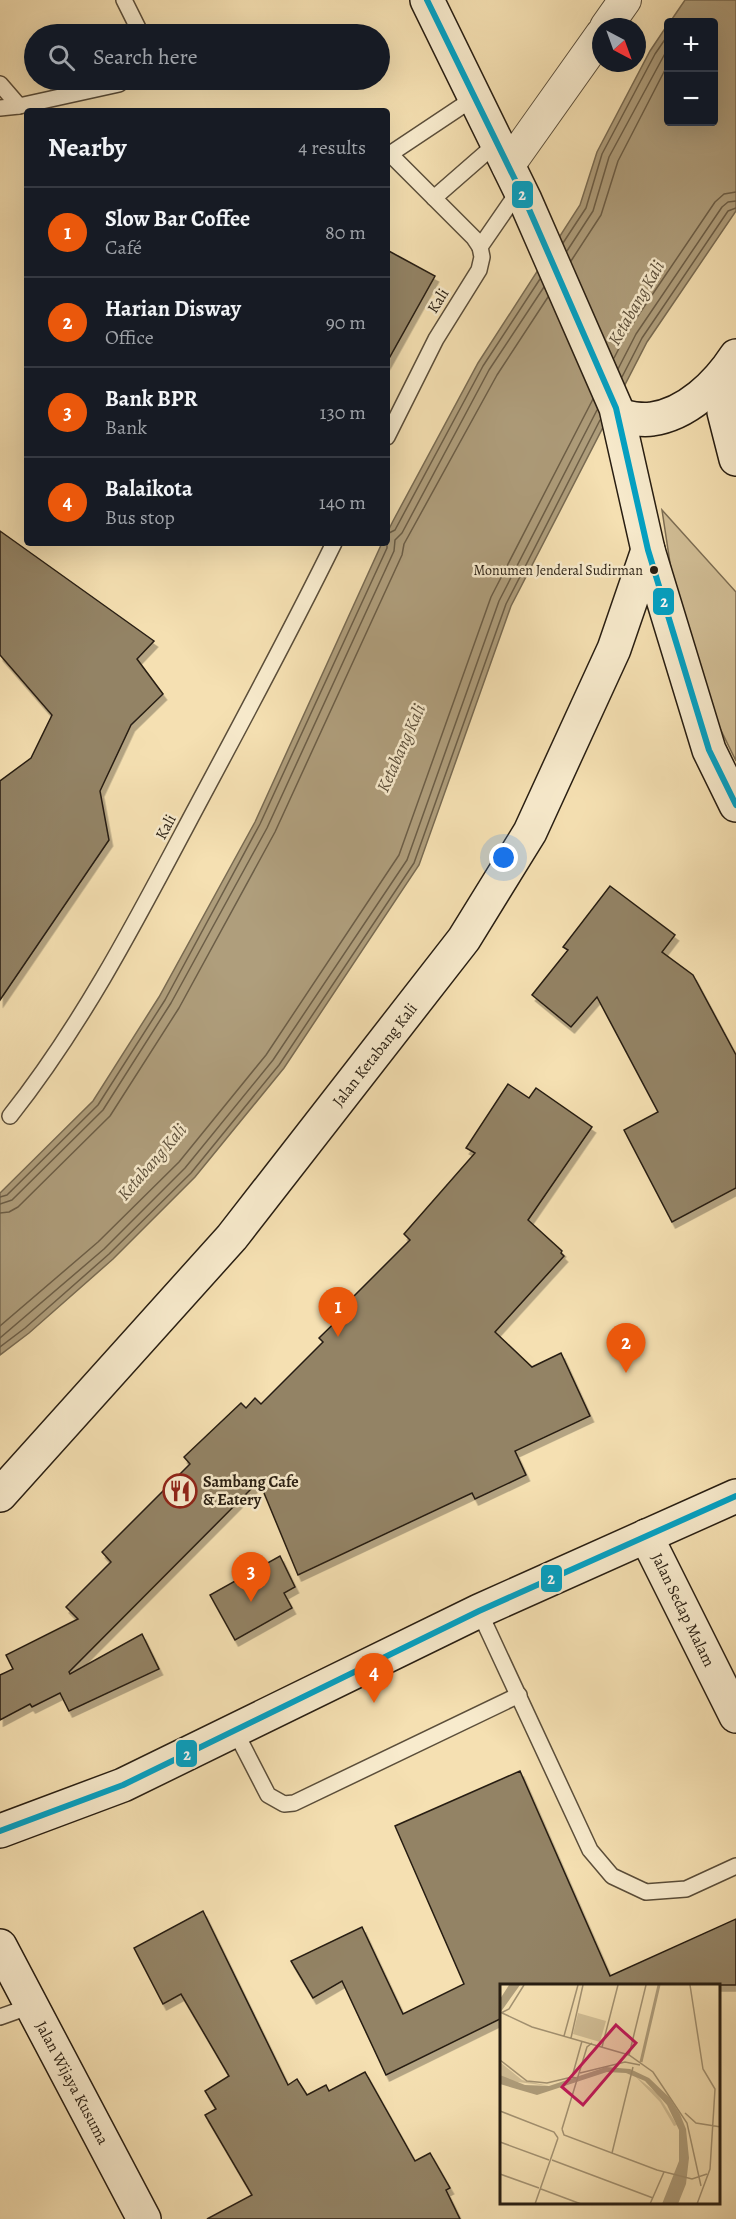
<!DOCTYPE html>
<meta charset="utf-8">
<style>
:root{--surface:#171b24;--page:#20242c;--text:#f1f3f6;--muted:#9ea1a6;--line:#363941;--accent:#ea580c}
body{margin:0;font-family:Alegreya,serif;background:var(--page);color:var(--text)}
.controls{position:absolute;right:18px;top:18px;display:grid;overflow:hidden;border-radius:6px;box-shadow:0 6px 24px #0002}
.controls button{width:54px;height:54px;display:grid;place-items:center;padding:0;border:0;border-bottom:2px solid var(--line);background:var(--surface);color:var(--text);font:30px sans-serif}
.compass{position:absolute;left:592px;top:18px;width:54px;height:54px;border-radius:50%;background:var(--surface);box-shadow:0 6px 24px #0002;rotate:139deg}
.you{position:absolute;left:504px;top:858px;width:21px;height:21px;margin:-15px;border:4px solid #fff;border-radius:50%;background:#1a73e8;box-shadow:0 0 0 9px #1a73e833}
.badge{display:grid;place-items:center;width:39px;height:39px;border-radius:50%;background:var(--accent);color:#fff;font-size:20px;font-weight:700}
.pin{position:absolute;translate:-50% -50px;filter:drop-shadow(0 2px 3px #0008)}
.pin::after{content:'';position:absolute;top:32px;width:21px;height:18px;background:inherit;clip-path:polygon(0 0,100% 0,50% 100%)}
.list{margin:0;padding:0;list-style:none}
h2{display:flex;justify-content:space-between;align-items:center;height:78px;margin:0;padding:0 24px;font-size:26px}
h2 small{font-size:20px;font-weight:400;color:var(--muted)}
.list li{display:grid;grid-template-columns:39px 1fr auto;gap:18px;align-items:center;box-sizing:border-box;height:90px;padding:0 24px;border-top:2px solid var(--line)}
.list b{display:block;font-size:22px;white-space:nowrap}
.list p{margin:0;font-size:20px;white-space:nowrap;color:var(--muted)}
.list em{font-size:20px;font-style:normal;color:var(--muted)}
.icon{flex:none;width:33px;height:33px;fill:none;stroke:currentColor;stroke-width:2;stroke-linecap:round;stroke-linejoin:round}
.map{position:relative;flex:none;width:736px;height:2219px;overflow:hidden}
.search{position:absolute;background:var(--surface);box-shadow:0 6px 24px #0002;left:24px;top:24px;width:366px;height:66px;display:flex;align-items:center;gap:15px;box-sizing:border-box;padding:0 21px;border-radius:33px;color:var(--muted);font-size:22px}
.panel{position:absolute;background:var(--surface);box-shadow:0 6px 24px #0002;left:24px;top:108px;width:366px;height:438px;border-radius:6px}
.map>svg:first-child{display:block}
</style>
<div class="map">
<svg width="736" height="2219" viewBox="0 0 736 2219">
<defs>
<filter id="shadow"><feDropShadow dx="3.5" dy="6" stdDeviation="0" flood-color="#0004"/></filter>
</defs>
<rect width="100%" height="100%" fill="#f5e0b2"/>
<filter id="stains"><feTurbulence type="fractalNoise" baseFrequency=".00333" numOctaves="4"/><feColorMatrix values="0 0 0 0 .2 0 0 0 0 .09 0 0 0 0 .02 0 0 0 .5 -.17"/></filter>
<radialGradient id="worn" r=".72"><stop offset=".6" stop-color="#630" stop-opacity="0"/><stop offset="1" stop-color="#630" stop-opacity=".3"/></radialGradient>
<!-- green -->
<polygon fill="#d2bf97" stroke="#7d6e54" stroke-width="1.5" points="662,510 736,592 736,761 684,655"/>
<!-- water -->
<polygon fill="#af9e7c" stroke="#796b52" stroke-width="1.5" points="685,0 736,0 736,211 647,342 511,606 419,865 284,1068 195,1177 113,1259 29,1333 0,1355 0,1193 93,1101 159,997 255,822 382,543 387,543 387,533 393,521 478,363 580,205 597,152 650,51 668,24 668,122 714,122 714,22 670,22"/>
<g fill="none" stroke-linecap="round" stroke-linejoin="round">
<!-- shore -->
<g stroke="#6c5e47" stroke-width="1.5">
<polyline points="563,243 586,208 602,154 655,54 668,35"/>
<polyline points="567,251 593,211 609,157 668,48"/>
<polyline points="571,261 601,215 618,161 668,64"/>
<polyline points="614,358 629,329 715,202 724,194 736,192"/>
<polyline points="618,369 636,334 722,207 728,202 736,201"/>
<polyline points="622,377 642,338 728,211 736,208"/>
<polyline points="387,534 395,530 483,366 540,279"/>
<polyline points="0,1197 7,1195 98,1105 165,1000 260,824 387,548 387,541"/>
<polyline points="0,1204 12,1200 103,1110 171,1003 267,828 394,551 395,540 402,533 489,370 544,287"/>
<polyline points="0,1213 9,1212 18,1207 110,1116 179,1008 275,832 402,555 404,544 497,375 548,297"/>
<polyline points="0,1326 98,1242 179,1162 266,1055 399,855 491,597 593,399"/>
<polyline points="0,1338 104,1249 185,1168 273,1060 407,860 499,601 597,410"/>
<polyline points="0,1347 25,1328 109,1254 191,1173 279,1065 414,863 506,604 600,420"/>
</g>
</g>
<!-- building -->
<g fill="#938365" stroke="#281e12" stroke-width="1.5" filter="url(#shadow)">
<polygon points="387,250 435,276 387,362"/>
<polygon points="0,531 154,641 137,659 163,694 131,725 100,791 109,840 0,1000 0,781 31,758 52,715 0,655"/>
<polygon points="610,886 675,935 662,952 693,975 736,1055 736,1188 672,1222 624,1130 658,1112 597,997 571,1027 532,995 568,950 563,947"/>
<polygon points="508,1084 529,1098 536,1088 592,1127 528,1220 562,1251 561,1253 564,1256 495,1332 532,1367 561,1353 590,1416 515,1451 526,1475 475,1499 472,1493 298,1575 259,1481 69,1672 70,1674 142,1634 159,1669 69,1711 60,1693 32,1707 30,1704 0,1720 0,1675 13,1669 6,1655 78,1619 66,1607 111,1562 102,1552 190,1464 184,1457 241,1403 246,1408 255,1398 261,1404 323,1342 319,1338 353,1305 349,1301 410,1240 404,1234 475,1153 466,1148"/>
<polygon points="280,1556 295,1587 284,1593 292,1608 235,1640 210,1595"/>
<polygon points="520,1771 610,1976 736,1919 736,1985 502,1985 502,2018 386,2075 342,1981 313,1998 291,1961 362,1927 403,2014 464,1984 395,1826"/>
<polygon points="203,1911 288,2085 297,2079 307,2095 326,2085 329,2091 365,2072 415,2161 430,2153 450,2188 446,2190 460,2219 207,2219 252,2195 205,2115 216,2109 205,2091 229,2076 181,1994 163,2004 134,1948"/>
</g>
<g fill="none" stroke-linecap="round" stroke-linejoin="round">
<!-- lane casing -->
<g stroke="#5b4e3a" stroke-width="18">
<g id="lane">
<polyline points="124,0 141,34"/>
<polyline points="0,84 19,106"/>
<polyline points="0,108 19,106 119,84 124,80"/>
<polyline points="387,154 390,154 474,98"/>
<polyline points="390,154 474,238 480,247"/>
<polyline points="434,198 497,143"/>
<polyline points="387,437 436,339 479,270 482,257 480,247 520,189"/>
<path d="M 10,1116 C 82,1025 135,923 189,821 C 238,729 288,637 334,543"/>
<polyline points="479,1611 590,1850 612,1876 646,1892 686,1889 736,1866"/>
<polyline points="234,1729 268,1795 284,1804 294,1803 519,1695"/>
<polyline points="0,2017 31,2006"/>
</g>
</g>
<!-- street casing -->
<g stroke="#5b4e3a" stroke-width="34">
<g id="street">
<polyline points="606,27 625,0"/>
<polyline points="508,166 601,35"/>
</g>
</g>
<!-- secondary casing -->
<g stroke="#281e12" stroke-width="36">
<g id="secondary">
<polyline points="427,0 525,200 616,408 648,550 709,750 736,805"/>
<polyline points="727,370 724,412 736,459"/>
<path d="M 619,416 C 629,418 641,421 652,419 C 687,414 717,385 736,356"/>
<polyline points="0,1495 232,1237 464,939 530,832 614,649 648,550"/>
<polyline points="646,1536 736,1716"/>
<polyline points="0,1831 123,1785 479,1611 736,1496"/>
<polyline points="0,1946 144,2219"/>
</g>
</g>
<!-- lane -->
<use href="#lane" stroke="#f8ebcd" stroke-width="15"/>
<!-- street -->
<use href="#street" stroke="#f8ebcd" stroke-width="32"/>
<!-- secondary -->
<use href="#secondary" stroke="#f8ebcd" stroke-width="33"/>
<!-- bus-1 casing -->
<g stroke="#f8ebcd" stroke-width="10">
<g id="bus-1">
<polyline points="427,0 525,200 616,408 648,550 709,750 736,805"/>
<polyline points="0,1831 123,1785 479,1611 736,1496"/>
</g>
</g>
<!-- bus-1 -->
<use href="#bus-1" stroke="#02a2c5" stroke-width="6"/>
</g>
<!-- icons -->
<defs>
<g id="restaurant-ring" transform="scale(1.725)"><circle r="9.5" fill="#f8ebcd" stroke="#8f2418" stroke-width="1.5"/><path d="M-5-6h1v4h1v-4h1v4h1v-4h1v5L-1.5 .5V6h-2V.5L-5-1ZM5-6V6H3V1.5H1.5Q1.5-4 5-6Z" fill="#8f2418"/></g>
</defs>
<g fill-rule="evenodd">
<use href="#restaurant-ring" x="180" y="1491"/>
</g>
<!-- markers -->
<circle fill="#281e12" stroke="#f8ebcd" stroke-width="2" cx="654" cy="570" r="5"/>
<g text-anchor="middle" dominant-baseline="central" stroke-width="5" stroke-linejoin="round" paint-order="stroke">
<!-- bus labels -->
<g font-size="14" fill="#281e12" stroke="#f8ebcd" text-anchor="end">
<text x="643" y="570">Monumen Jenderal Sudirman</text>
</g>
<!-- street labels -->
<g font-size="16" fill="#281e12" stroke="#f8ebcd">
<text transform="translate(438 301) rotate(-58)">Kali</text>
<text transform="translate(166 827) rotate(-62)">Kali</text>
<text transform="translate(375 1055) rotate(-52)">Jalan Ketabang Kali</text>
<text transform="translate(683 1610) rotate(64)">Jalan Sedap Malam</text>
<text transform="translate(72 2083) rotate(62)">Jalan Wijaya Kusuma</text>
</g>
<!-- poi labels -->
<g font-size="16" font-weight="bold" fill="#281e12" stroke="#f8ebcd" text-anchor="start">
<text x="203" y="1482">Sambang Cafe<tspan x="203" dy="18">&amp; Eatery</tspan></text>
</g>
<!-- water labels -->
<g font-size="18" font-style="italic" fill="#5e513c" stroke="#f8ebcd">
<text transform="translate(636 303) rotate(-60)">Ketabang Kali</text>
<text transform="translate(401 748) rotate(-66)">Ketabang Kali</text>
<text transform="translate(152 1162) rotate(-49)">Ketabang Kali</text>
</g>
</g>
<!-- overview -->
<g transform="translate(500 1984)">
<rect width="220" height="220" fill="#f5e0b2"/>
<path d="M 78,29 L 106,37 L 100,58 L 73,50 ZM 0,78 L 22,96 L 49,102 L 10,97 L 0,91 ZM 135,92 L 157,109 L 177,141 L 174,142 L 160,118 Z" fill="#d2bf97"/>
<path d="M 9,1 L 20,1 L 0,29 L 0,15 ZM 106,83 L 130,85 L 149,94 L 169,113 L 180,130 L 186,145 L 189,174 L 186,200 L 178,220 L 162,220 L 179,177 L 179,146 L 167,121 L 145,97 L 126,89 L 107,88 L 37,111 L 0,100 L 0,91 L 25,101 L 49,102 Z" fill="#af9e7c"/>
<path fill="none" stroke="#af9e7c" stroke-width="3" d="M 0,21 L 14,1M 141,78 L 159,1"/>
<path fill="none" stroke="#a39272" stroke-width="1.5" d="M 190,1 L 203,85 L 215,105 L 210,185 L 197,220M 0,28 L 32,43 L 129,71 L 153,88 L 187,139 L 201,202M 1,29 L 9,25 L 24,1M 64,52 L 78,1M 71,54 L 83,1M 102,63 L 118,1M 129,71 L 146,1M 0,76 L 27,97 L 47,99 L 72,93M 80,89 L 125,78 L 140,81M 76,94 L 72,93 L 82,57M 0,127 L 54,148 L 58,154M 185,129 L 196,139 L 221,143M 62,145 L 64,151 L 157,186 L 192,195 L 207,190M 62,145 L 87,63 L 92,59M 0,158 L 49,176M 112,169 L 133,83M 52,176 L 153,214M 0,190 L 39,204M 41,205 L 81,220M 35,220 L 58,154M 150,220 L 164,188"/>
<path fill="#c2185b" fill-opacity="0.15" stroke="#c2185b" stroke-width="3" d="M 116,41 L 136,59 L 83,121 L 62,103 Z"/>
<rect width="220" height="220" fill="none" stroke="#281e12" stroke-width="3"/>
</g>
<g stroke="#f8ebcd" stroke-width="2">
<rect x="511" y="180" width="23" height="29" rx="6" fill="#02a2c5"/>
<rect x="652" y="587" width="23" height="29" rx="6" fill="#02a2c5"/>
<rect x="540" y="1564" width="23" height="29" rx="6" fill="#02a2c5"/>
<rect x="175" y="1739" width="23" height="29" rx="6" fill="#02a2c5"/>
</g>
<g font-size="16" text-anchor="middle" font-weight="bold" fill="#fff">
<text x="522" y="200">2</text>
<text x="664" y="607">2</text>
<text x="551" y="1584">2</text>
<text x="187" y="1760">2</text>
</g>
<rect width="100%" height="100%" filter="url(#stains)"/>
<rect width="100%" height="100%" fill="url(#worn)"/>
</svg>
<div class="controls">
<button>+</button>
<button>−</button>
</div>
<svg class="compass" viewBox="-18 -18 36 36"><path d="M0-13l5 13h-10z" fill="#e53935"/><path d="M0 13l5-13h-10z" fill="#9ea1a6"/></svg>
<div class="you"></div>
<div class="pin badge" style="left:338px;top:1337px">1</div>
<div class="pin badge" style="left:626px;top:1373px">2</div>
<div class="pin badge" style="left:251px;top:1602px">3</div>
<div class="pin badge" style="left:374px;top:1703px">4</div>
<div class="search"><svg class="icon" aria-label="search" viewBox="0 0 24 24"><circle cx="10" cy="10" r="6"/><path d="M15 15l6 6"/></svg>Search here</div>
<section class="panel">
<h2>Nearby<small>4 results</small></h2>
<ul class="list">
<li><span class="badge">1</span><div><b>Slow Bar Coffee</b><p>Café</p></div><em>80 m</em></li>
<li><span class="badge">2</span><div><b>Harian Disway</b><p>Office</p></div><em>90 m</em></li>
<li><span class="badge">3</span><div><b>Bank BPR</b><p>Bank</p></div><em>130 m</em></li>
<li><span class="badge">4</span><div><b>Balaikota</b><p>Bus stop</p></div><em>140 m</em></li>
</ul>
</section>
</div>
